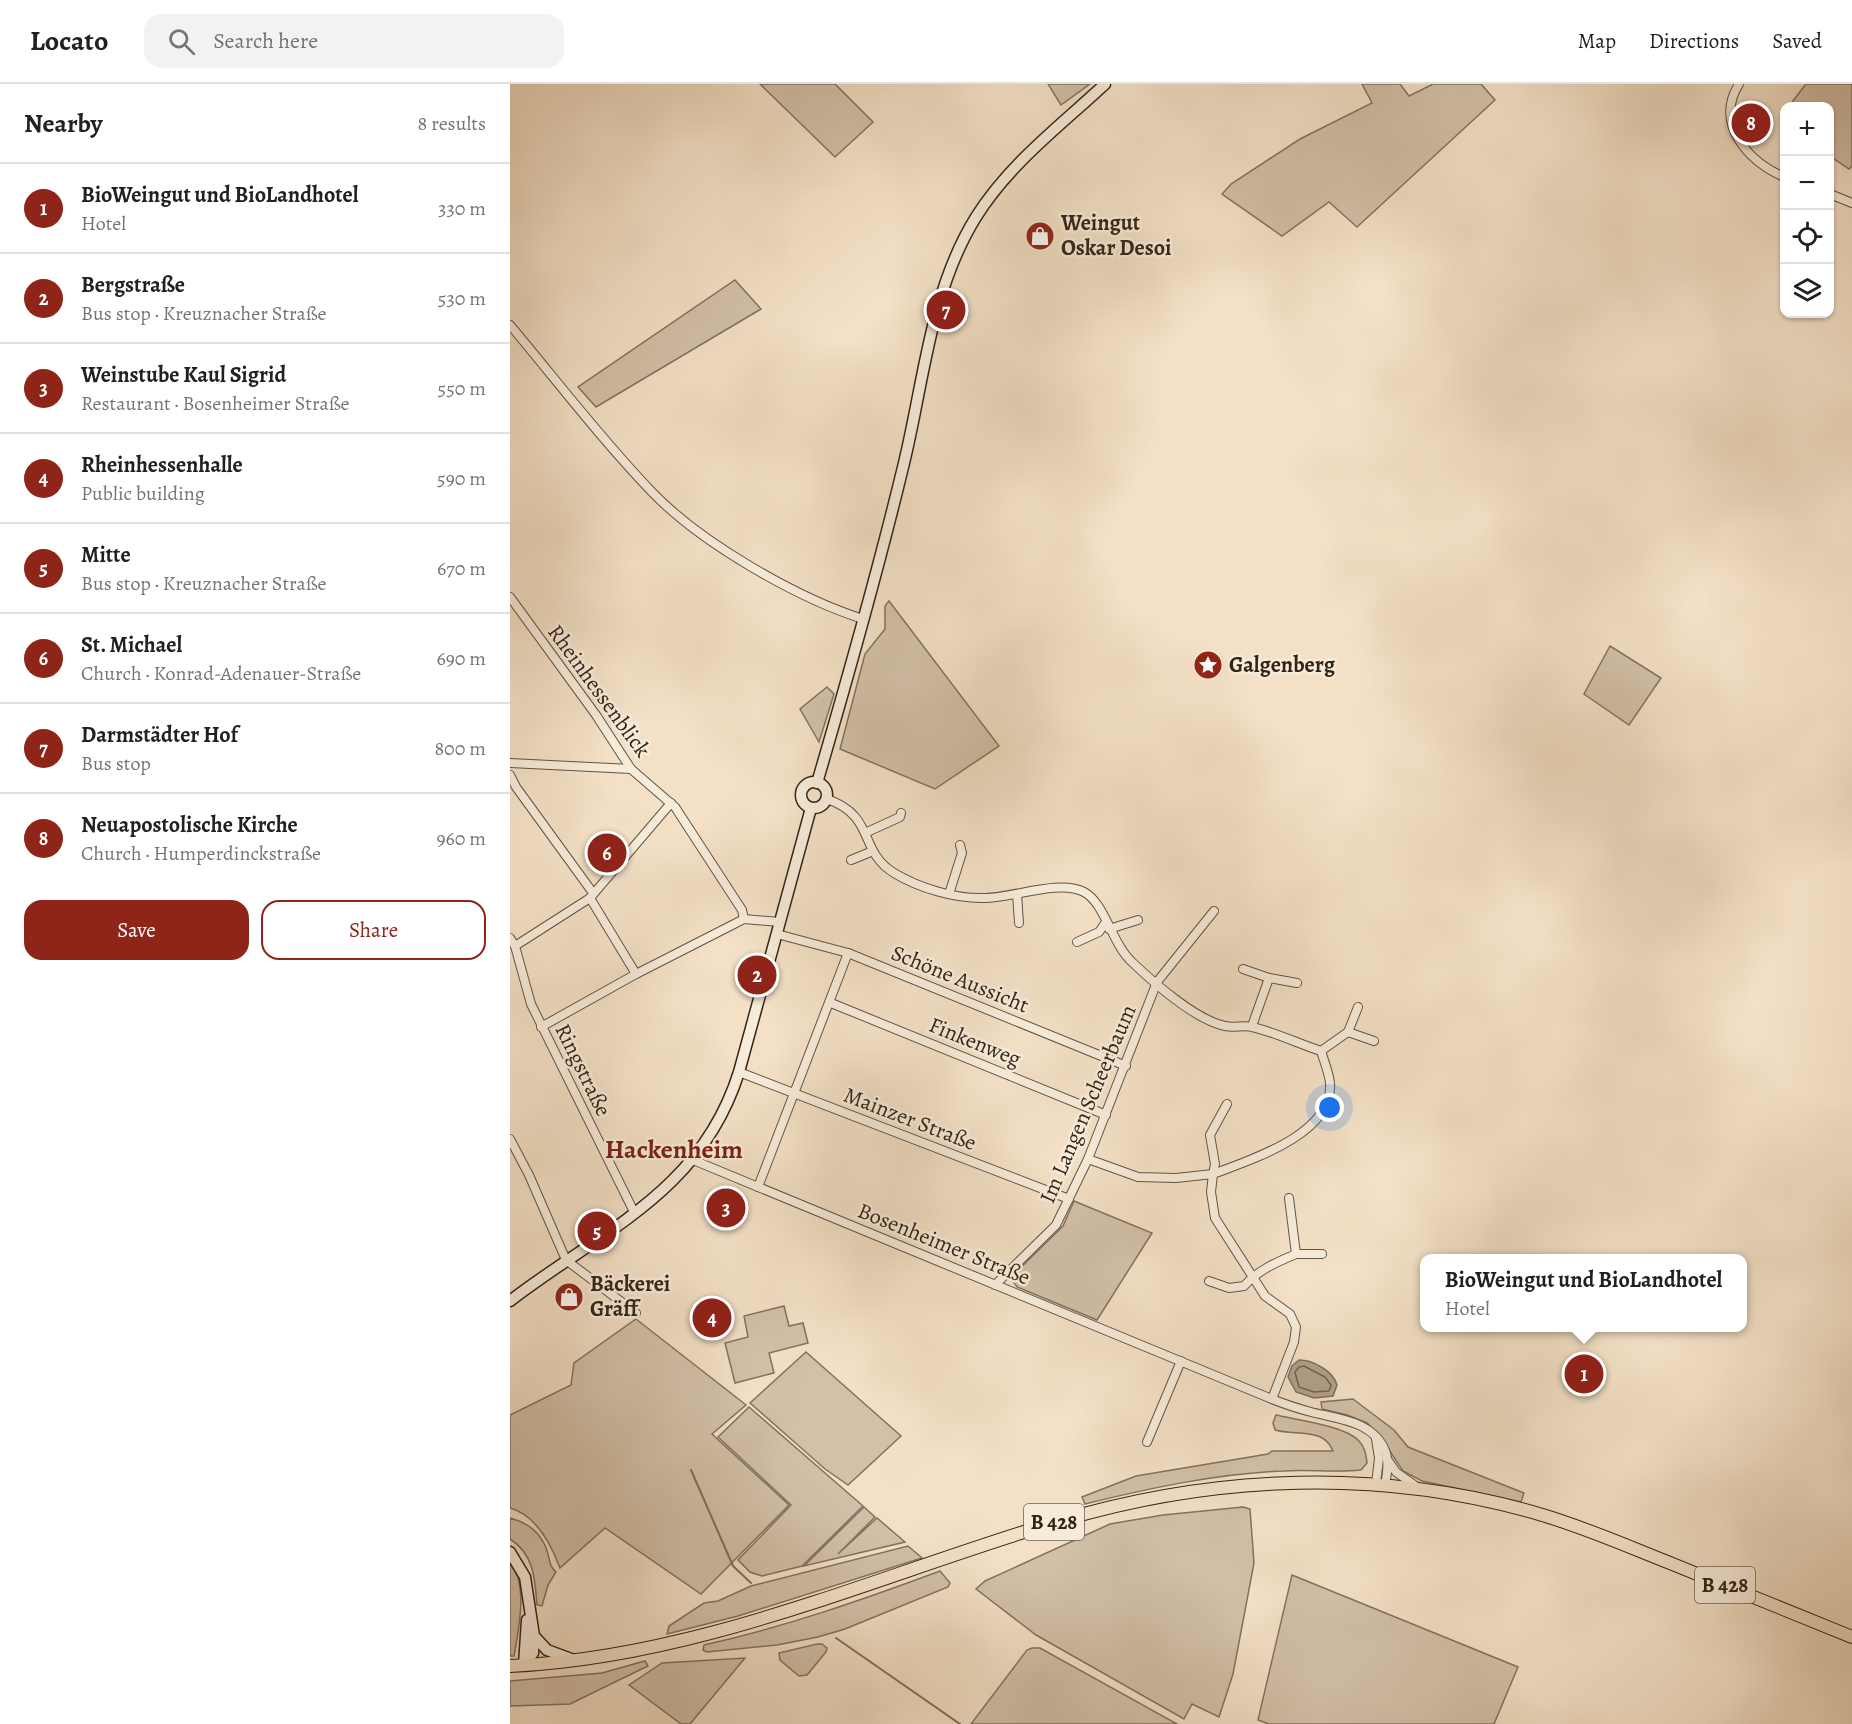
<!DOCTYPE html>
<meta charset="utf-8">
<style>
:root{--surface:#fff;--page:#f2f2f2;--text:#202124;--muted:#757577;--line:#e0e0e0;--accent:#8f2418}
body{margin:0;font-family:Alegreya,serif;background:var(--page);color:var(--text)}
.controls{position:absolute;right:18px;top:18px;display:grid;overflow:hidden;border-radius:12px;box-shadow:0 2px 4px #0004}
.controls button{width:54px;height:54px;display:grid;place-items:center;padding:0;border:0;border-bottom:2px solid var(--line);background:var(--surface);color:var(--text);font:30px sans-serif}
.you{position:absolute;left:820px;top:1024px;width:21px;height:21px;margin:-15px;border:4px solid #fff;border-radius:50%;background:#1a73e8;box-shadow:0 0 0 9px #1a73e833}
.badge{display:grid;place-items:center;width:39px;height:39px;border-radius:50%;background:var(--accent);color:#fff;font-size:20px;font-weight:700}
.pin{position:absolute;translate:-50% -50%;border:3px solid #fff;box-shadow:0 2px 6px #0006}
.popup{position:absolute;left:910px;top:1170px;width:327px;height:78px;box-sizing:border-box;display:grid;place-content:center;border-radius:12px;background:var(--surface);filter:drop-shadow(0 2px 4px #0005);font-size:20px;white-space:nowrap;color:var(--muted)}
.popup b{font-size:22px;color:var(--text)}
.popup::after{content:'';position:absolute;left:50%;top:100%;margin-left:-12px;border:12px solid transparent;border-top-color:var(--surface)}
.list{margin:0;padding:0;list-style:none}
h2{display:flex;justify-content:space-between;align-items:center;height:78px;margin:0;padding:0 24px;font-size:26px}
h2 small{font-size:20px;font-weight:400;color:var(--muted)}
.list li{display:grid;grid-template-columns:39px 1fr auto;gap:18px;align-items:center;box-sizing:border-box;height:90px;padding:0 24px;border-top:2px solid var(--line)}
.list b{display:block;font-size:22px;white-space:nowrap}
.list p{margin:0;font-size:20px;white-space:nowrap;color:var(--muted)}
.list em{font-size:20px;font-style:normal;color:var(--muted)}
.actions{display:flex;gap:12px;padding:18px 24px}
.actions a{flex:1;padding:14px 0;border:2px solid var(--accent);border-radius:18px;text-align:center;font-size:21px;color:var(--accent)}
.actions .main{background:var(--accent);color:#fff}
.icon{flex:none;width:33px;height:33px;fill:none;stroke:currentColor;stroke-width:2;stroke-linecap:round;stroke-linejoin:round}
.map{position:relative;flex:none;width:1342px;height:1640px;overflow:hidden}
header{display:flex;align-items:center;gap:36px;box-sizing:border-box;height:84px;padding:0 30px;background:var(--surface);border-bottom:2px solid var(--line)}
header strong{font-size:28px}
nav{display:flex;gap:33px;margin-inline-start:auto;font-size:21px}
.search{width:420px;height:54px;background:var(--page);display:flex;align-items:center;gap:15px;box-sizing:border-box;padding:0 21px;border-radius:18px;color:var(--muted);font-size:22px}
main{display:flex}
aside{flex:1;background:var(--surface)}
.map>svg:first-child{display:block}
</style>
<header>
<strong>Locato</strong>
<div class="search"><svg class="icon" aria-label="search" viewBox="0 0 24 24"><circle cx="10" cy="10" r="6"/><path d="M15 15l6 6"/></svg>Search here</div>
<nav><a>Map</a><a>Directions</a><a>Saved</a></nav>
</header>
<main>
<aside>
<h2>Nearby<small>8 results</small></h2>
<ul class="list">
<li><span class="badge">1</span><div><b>BioWeingut und BioLandhotel</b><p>Hotel</p></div><em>330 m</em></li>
<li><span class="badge">2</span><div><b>Bergstraße</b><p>Bus stop · Kreuznacher Straße</p></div><em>530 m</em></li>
<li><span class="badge">3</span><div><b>Weinstube Kaul Sigrid</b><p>Restaurant · Bosenheimer Straße</p></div><em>550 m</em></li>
<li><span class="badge">4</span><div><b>Rheinhessenhalle</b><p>Public building</p></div><em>590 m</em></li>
<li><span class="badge">5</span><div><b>Mitte</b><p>Bus stop · Kreuznacher Straße</p></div><em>670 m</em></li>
<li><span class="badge">6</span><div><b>St. Michael</b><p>Church · Konrad-Adenauer-Straße</p></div><em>690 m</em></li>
<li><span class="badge">7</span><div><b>Darmstädter Hof</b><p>Bus stop</p></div><em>800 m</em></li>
<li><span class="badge">8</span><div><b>Neuapostolische Kirche</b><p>Church · Humperdinckstraße</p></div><em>960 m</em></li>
</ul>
<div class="actions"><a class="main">Save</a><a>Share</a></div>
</aside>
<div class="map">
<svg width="1342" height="1640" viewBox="0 0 1342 1640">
<rect width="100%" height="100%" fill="#f3e0c6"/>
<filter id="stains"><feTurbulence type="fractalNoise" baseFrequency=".00333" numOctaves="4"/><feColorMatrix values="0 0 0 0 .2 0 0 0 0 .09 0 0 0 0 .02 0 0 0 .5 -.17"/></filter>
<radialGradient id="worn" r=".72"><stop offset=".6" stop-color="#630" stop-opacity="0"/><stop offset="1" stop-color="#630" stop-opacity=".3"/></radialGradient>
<!-- green -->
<g fill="#d2c0a8" stroke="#82725f" stroke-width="1.5">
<polygon points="250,0 325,0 363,38 325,73"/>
<polygon points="538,0 580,0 551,21"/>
<polygon points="852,0 890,0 899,12 923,0 971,0 985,16 847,143 819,118 772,152 712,110 721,100 790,55 862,19"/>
<polygon points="1296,0 1342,0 1342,82 1339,85 1320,72 1320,22 1279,22"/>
<polygon points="225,196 251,225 86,323 68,303"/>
<polygon points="379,517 489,662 425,705 330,665 355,570 375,545 375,522"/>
<polygon points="1100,562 1151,594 1119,641 1074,610"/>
<polygon points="317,603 324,610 309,658 290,625"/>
<polygon points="564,1117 642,1149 587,1236 507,1203 502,1196 503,1191 553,1142"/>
<polygon points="274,1222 279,1242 293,1239 298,1259 259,1269 264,1289 225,1299 215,1259 238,1253 234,1232"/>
<path d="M 126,1235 L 236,1321 L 202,1350 L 279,1421 L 191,1510 L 95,1444 L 50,1484 C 41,1460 26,1431 0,1424 L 0,1331 L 61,1301 L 64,1279 Z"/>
<polygon points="296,1268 391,1352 338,1401 315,1385 240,1319"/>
<polygon points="843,1315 884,1346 898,1363 1014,1409 1011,1418 912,1397 893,1387 871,1354 857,1339 837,1331 812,1325 811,1318"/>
<polygon points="239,1323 353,1422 292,1482 252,1492 240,1488 228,1476 281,1421 208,1353"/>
<path d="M 766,1331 C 787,1336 836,1342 849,1357 C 855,1363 856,1371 857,1379 L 851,1386 C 825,1389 799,1385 773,1387 C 705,1390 640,1404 575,1420 L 572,1413 L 626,1392 L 758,1370 L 762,1367 L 823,1367 C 814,1343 786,1352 765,1346 L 763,1339 Z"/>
<polygon points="354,1423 365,1433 328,1470 367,1434 395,1458 294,1482"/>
<polygon points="733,1423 740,1425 744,1479 723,1590 709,1633 682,1620 674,1635 526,1551 466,1505 475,1497 600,1440 653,1431"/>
<path d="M 0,1434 C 19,1439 33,1451 38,1470 C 40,1478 40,1483 46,1488 L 38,1501 L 32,1522 L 27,1521 C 25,1495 24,1470 0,1455 Z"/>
<polygon points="398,1462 412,1474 228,1532 157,1550 159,1542 194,1519 208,1517 241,1502"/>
<path d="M 0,1480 C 19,1499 8,1548 4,1572 L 0,1572 Z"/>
<path d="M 430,1487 L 440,1499 L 438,1503 L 335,1545 L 308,1553 L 267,1561 L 197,1568 L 193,1566 L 194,1561 C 275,1543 352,1516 430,1487 Z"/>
<polygon points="782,1491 1008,1583 984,1640 759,1640 748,1636"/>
<polygon points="307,1560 312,1560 317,1564 316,1568 297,1591 289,1592 270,1576 269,1569"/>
<polygon points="522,1564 530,1564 667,1640 461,1640 517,1566"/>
<polygon points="235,1574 180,1640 171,1640 119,1601 152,1579"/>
<polygon points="135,1577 138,1582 60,1620 0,1622 0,1597 92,1589"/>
</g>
<!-- water -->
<path fill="#b2a08a" stroke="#7f6f5c" stroke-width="1.5" d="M 789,1276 C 803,1276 823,1287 827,1301 L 823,1312 L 804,1314 L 786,1308 L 778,1293 L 782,1282 Z"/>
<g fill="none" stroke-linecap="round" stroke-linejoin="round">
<!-- shore -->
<polygon stroke="#726250" stroke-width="1.5" points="794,1282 815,1293 821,1301 819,1307 804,1308 789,1303 785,1288 789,1283"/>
<!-- stream -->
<g stroke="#7f6f5c" stroke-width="2">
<polyline points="181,1386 223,1482 241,1499"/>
<polyline points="326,1554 450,1640"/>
</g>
<!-- street casing -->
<g stroke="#635442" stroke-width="10">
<g id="street">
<path d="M 1229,0 C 1204,40 1238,77 1274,93"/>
<polyline points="1320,110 1342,119"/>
<path d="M 0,241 C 47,297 92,356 142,408 C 191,459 287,514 353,535"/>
<polyline points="0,513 86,631 121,685 165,723 232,826 234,835"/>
<polyline points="0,679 121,685"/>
<polyline points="0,691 6,703 83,809"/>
<path d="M 317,715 C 366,732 348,767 384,789 C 409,804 445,815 475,814 C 503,814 549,795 574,808 C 595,819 602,860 622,878 C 644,899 686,936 715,942 C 724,944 734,941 742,943 C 765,948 789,960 811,967 C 814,977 819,989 820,999 C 824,1050 740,1076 703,1090 L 701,1108 L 705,1134 L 755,1212 L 780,1230 L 786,1243 L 784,1258 L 762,1315"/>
<polyline points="355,749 390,733 391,729"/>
<polyline points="341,776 363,767"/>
<polyline points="439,810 452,769 450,761"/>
<polyline points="507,810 509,839"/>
<polyline points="80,814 126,890"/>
<polyline points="599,845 628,836"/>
<polyline points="267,850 338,869 616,982"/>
<polyline points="0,854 5,862 21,920 125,1130"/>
<polyline points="567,858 589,848 596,838"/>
<polyline points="5,862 80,814 161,719"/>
<polyline points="733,885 759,894"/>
<polyline points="321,919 596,1031"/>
<polyline points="742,942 759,894 787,899"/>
<polyline points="31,943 126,890 234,835 270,838"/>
<polyline points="838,948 848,923"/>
<polyline points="811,967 838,948 864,957"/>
<polyline points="229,988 559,1115"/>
<polyline points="0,1055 19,1091 56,1176 126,1229"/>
<polyline points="578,1075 628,1093 666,1094 703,1090 705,1080 700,1051 717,1020"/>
<path d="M 183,1076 L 757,1313 C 771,1319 786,1324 801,1328 C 828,1335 865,1337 876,1369 C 879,1379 877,1391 875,1401"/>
<polyline points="248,1103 338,869"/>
<polyline points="786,1170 812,1170"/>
<path d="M 699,1197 L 719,1204 L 734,1202 C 748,1186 767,1178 786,1170 L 779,1114"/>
<polyline points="485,1201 546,1141 578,1075 647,898 704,827"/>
<polyline points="866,1355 869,1374 866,1400"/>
<polyline points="637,1358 671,1277"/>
<polyline points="877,1375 886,1388 907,1403"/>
</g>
</g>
<!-- secondary casing -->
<g stroke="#332516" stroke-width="13">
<g id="secondary">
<circle cx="304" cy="711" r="13"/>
<path d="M 307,699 C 338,593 368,487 394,379 C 414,297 420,207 466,133 C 499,80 550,42 595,0"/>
<path d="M 0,1217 C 92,1146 191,1109 229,988 L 301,724"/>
<polyline points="0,1468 15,1493 24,1552 23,1569 14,1581"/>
<polyline points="24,1552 37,1566 64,1576"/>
<polyline points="14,1581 17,1536"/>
</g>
</g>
<!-- primary casing -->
<g stroke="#332516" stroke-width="14">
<path id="primary" d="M 0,1582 C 191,1573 366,1492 546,1438 C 704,1390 871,1384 1029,1430 C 1074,1443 1117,1462 1160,1479 C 1221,1504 1282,1529 1342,1553"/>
</g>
<!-- street -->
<use href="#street" stroke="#f7ebda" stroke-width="8"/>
<!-- secondary -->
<use href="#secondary" stroke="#f7ebda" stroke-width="10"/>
<!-- primary -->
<use href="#primary" stroke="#f3e0c6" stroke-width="12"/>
</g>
<!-- icons -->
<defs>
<g id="shop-disc" transform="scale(1.5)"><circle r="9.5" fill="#8f2418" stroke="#f7ebda"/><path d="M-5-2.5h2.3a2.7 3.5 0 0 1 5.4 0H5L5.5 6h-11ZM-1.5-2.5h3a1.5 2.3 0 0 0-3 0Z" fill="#fff"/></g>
<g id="sight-disc" transform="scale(1.5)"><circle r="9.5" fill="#8f2418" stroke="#f7ebda"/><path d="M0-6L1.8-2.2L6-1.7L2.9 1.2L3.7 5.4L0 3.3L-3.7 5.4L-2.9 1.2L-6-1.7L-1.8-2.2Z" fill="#fff"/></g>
</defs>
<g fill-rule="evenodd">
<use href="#shop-disc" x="530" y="152"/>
<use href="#sight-disc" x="698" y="581"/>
<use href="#shop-disc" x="59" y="1213"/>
</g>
<g text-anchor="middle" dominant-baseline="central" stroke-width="5" stroke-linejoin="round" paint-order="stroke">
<!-- shield labels -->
<g fill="#f7ebda" stroke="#6e6051" stroke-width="1.5">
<rect x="514" y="1420" width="60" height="36" rx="4.5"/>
<rect x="1185" y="1483" width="60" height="36" rx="4.5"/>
</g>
<g font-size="21" font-weight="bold" fill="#332516">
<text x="544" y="1438">B 428</text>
<text x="1215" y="1501">B 428</text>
</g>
<!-- poi labels -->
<g font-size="22" font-weight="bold" fill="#332516" stroke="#f7ebda" text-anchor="start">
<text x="551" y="139">Weingut<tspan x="551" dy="25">Oskar Desoi</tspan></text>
<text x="719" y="581">Galgenberg</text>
<text x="80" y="1200">Bäckerei<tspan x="80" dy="25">Gräff</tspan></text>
</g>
<!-- street labels -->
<g font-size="22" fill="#332516" stroke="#f7ebda">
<text transform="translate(89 607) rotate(54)">Rheinhessenblick</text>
<text transform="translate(450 895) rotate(22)">Schöne Aussicht</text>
<text transform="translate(465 958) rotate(22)">Finkenweg</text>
<text transform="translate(73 986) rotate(64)">Ringstraße</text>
<text transform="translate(578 1020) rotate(-67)">Im Langen Scheerbaum</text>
<text transform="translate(400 1035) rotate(21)">Mainzer Straße</text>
<text transform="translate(434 1160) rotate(22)">Bosenheimer Straße</text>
</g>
<!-- quarter labels -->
<g font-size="26" font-weight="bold" fill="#7a1f14" stroke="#f7ebda">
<text x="164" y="1065">Hackenheim</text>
</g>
</g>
<rect width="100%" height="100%" filter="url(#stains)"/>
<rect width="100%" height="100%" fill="url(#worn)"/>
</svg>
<div class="controls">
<button>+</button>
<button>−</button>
<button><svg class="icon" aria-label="locate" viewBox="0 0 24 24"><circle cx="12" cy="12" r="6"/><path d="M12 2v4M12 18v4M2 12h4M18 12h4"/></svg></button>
<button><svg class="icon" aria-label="layers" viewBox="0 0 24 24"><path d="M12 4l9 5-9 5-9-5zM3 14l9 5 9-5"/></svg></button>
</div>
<div class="you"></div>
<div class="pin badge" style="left:1074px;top:1290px">1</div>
<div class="popup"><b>BioWeingut und BioLandhotel</b>Hotel</div>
<div class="pin badge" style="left:247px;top:891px">2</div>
<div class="pin badge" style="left:216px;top:1124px">3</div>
<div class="pin badge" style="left:202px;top:1234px">4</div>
<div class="pin badge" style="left:87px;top:1147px">5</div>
<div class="pin badge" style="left:97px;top:769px">6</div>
<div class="pin badge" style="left:436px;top:226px">7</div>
<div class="pin badge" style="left:1241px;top:39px">8</div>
</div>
</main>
